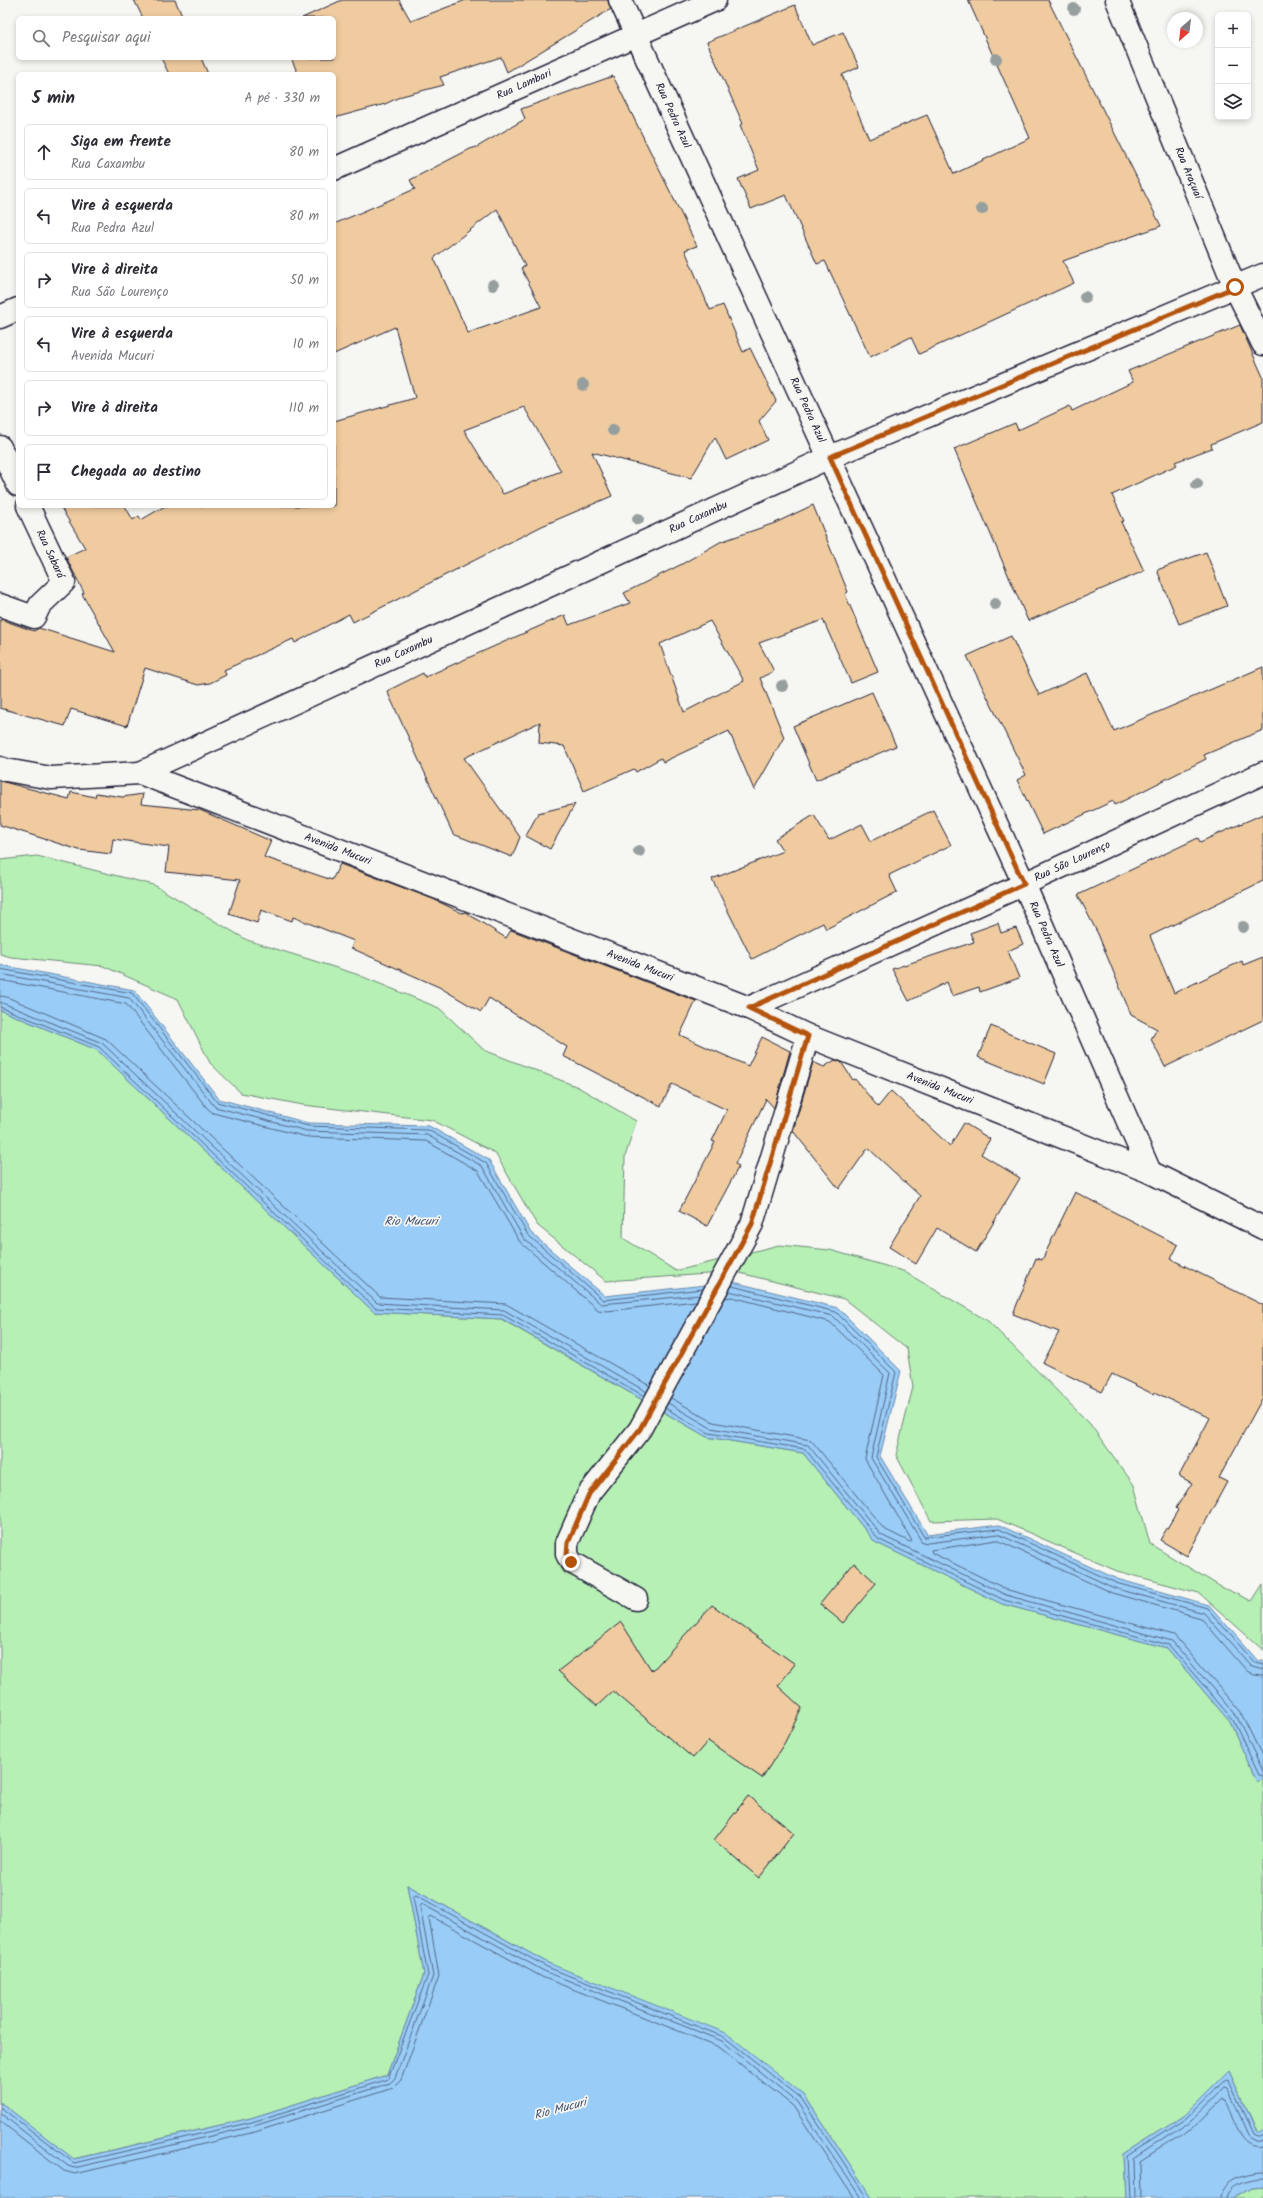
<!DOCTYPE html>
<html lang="pt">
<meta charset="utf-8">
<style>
:root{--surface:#fff;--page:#f2f2f3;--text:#2b2b33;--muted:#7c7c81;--line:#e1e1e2}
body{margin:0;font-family:Kalam,sans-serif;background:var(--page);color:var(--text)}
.controls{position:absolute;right:12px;top:12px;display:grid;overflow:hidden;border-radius:6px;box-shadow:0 2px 6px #0003}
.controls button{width:36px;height:36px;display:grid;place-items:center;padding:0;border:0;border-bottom:1px solid var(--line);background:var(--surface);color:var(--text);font:20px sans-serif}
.compass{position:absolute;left:1167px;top:12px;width:36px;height:36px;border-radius:50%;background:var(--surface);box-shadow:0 2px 6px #0003;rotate:208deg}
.stop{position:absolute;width:12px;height:12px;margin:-9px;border:3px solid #b45309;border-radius:50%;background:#fff}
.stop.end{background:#b45309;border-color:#fff;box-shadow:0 1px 4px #0008}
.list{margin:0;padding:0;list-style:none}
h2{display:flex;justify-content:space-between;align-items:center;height:52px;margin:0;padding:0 16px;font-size:17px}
h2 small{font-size:13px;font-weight:400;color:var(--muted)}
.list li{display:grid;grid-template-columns:26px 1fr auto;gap:12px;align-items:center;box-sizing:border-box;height:56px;margin:0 8px 8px;padding:0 8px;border:1px solid var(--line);border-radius:6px}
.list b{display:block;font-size:15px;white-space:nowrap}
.list p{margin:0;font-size:13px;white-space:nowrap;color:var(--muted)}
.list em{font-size:13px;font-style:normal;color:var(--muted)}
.icon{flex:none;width:22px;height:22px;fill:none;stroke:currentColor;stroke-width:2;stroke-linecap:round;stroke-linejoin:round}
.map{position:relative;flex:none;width:1263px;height:2198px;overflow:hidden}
.search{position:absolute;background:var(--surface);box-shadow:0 2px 6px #0003;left:16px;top:16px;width:320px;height:44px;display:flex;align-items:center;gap:10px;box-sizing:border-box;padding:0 14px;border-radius:6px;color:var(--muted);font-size:15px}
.panel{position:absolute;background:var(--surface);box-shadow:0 2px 6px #0003;left:16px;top:72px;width:320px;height:436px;border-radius:6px}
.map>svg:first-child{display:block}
</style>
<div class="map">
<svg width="1263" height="2198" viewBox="0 0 1263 2198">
<rect width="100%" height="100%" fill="#f6f6f2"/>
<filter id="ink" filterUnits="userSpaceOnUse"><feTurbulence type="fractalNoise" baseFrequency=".025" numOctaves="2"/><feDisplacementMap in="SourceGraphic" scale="8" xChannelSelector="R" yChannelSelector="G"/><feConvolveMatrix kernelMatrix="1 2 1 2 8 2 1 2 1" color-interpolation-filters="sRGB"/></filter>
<g filter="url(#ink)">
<!-- green -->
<g fill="#b6f0b4" stroke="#6c8978">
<polygon points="37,856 154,885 247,940 356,974 439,1008 484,1050 578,1087 636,1121 625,1157 623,1238 676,1271 779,1245 830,1250 903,1271 988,1321 1090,1424 1134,1485 1150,1544 1221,1587 1252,1601 1263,1584 1263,1650 1199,1593 1117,1571 997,1519 931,1521 896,1455 913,1387 907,1349 844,1299 736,1272 606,1281 537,1225 495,1153 432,1120 303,1105 241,1093 210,1063 178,999 103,966 11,957 0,954 0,860"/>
<polygon points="0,1010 97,1050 374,1312 501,1319 707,1437 803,1453 875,1542 1002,1604 1167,1648 1230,1722 1257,1782 1263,1779 1263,2127 1257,2132 1229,2071 1184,2116 1124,2154 1126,2198 872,2198 804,2095 548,1963 407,1885 424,1974 387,2075 251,2118 73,2159 0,2102"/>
<polygon points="1263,2186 1263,2198 1233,2198 1251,2187"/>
</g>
<!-- water -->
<g fill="#99ccf6" stroke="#6988ab">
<polygon points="0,965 134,990 219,1099 308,1123 429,1126 489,1160 531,1233 605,1296 733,1282 838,1308 901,1371 880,1456 927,1534 999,1525 1117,1579 1209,1605 1258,1661 1263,1661 1263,1779 1257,1782 1230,1722 1167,1648 1002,1604 875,1542 803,1453 707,1437 502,1319 374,1312 97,1050 0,1010"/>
<polygon points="407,1885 548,1963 726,2033 804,2095 872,2198 0,2198 0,2102 74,2159 251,2118 387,2075 424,1974"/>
<polygon points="1229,2071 1256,2131 1263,2127 1263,2186 1251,2187 1233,2198 1126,2198 1124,2154 1184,2116"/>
</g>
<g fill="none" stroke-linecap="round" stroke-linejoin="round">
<!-- shore -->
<g stroke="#526686" stroke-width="1">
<polyline points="0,969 132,993 217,1102 308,1126 428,1130 486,1163 528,1235 603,1300 703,1289"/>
<polyline points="0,974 129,998 215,1107 307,1131 427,1135 482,1166 524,1239 601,1304 700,1295"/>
<polyline points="0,980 126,1004 207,1108 213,1113 307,1137 426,1141 478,1171 520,1242 598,1310 607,1311 696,1301"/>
<polyline points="0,996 7,997 106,1039 380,1297 506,1304 650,1386"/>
<polyline points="0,1002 102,1043 377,1303 504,1310 647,1392"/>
<polyline points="0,1007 99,1047 375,1308 503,1315 644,1396"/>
<polyline points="732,1286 836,1312 896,1372 876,1457 924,1537 999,1529 1116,1583 1207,1608 1255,1663 1263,1665"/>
<polyline points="729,1291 833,1316 890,1373 871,1458 922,1542 928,1543 998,1534 1114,1588 1204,1613 1252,1667 1263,1670"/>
<polyline points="671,1398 713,1422 811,1440 884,1529 910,1542 912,1541 865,1459 884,1375 830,1322 732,1297 725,1298"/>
<polyline points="668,1403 711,1428 808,1445 881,1535 1006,1595 1172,1641 1237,1717 1263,1771"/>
<polyline points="665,1408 709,1433 805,1449 878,1539 1004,1600 1169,1645 1233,1720 1259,1775 1263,1776"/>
<polyline points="1263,1676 1254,1675 1247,1671 1201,1618 1112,1593 997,1540 931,1550 932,1553 1008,1590 1174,1635 1241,1713 1263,1758"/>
<polyline points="0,2107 74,2163 252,2122 388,2079 428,1975 413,1897 416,1895 547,1967 724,2037 801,2098 867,2198"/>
<polyline points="0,2113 68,2166 74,2168 254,2126 390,2083 395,2078 433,1976 420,1907 422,1904 544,1971 722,2041 797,2102 861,2198"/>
<polyline points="0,2121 64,2171 75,2174 255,2132 393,2088 401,2080 439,1976 429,1918 431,1916 542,1977 719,2047 793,2106 854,2198"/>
<polyline points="1130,2198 1128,2156 1186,2119 1226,2080 1229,2081 1253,2133 1257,2135 1263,2132"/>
<polyline points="1135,2198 1134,2159 1189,2123 1225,2088 1228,2089 1249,2136 1256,2140 1263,2138"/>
<path d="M 1141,2198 L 1140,2162 L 1193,2128 L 1223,2099 L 1226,2100 C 1233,2115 1240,2151 1263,2145"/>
<path d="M 1221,2198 C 1221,2179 1247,2172 1263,2172"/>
<path d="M 1227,2198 C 1228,2183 1251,2178 1263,2178"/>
</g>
</g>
<!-- building -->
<g fill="#efcb9f" stroke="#22223b" fill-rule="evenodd">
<polygon points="134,0 175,0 183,18 143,18"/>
<polygon points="342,0 399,0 411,21 466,0 608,0 611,9 507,72 501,57 440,77 444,85 402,96 385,104 334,118 334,74 298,74 291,58 334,58 334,18 302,18"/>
<polygon points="968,0 1048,0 1161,226 1063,261 1074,283 919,354 911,337 870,357 825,261 817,264 786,195 751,209 738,179 759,170 740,125 743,124 707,42 795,5 812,45 843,32 859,67 842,75 869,139 927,115 954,174 1030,138"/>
<polygon points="161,58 201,58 208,74 169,74"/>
<path d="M 613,76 L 697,246 L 685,250 L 710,310 L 723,305 L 743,352 L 750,348 L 776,401 L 759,421 L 768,440 L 726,460 L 715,437 L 691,478 L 592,452 L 612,496 L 542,526 L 353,622 L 349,614 L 295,643 L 293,639 L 224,670 L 226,675 L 210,683 L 198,685 L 145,668 L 127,726 L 71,709 L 65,726 L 0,708 L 0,619 L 34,631 L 39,628 L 115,652 L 82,594 L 84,593 L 66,557 L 85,548 L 60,506 L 125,506 L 133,520 L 139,516 L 141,520 L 165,506 L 334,506 L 334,421 L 415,398 L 395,327 L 334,354 L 334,224 L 415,189 L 410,180 L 470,149 L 477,147 L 525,119 L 521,109 ZM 497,209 L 525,266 L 521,268 L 541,307 L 468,333 L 434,258 ZM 524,407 L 561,471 L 503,494 L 464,430 Z"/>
<polygon points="1240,325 1263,377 1263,422 1211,444 1212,448 1175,462 1177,465 1112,495 1124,521 1121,522 1144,571 1028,621 954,449 1015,423 1018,430 1070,406 1072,411 1133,382 1128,371"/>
<path d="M 813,505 L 848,592 L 845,594 L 878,672 L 851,683 L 823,620 L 759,643 L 774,671 L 760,678 L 784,737 L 754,790 L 729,731 L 663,762 L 661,758 L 636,772 L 634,769 L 584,791 L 564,746 L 539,743 L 540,722 L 464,758 L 520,837 L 512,857 L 453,834 L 387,691 L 423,673 L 425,677 L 565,615 L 569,625 L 630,603 L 624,593 L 682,564 L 720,542 L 775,523 ZM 710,621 L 744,681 L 684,712 L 660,644 Z"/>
<polygon points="1206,552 1227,606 1179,624 1157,570"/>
<polygon points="1011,636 1039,695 1087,673 1114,731 1263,667 1263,730 1204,755 1206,759 1115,805 1113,801 1043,834 1017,780 1026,775 967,656"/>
<polygon points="872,692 896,746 816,780 793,726"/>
<polygon points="0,781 69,799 71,792 95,797 96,793 122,797 143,794 141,804 200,810 271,841 264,857 332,880 340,864 433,899 462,913 465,912 506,938 511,930 696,1001 680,1035 748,1066 762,1037 790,1051 774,1108 766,1099 735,1164 739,1166 707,1226 679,1211 715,1142 712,1141 727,1110 672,1084 661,1106 563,1056 567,1047 489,998 481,1012 439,987 351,948 354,941 293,917 292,921 261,910 257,923 229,914 240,880 166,872 169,847 113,839 111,854 79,850 0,825"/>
<polygon points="575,804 550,849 526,836 538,813"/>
<polygon points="933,810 951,845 889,875 897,892 826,929 823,923 752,959 712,879 783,851 775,839 814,815 829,840 862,824 871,841"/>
<polygon points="1263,814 1263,881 1150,936 1174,993 1242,961 1243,965 1263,957 1263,1020 1165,1067 1151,1039 1157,1029 1131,1015 1098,934 1078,895 1198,838 1200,842"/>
<polygon points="998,923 1001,933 1016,928 1023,944 1008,951 1019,978 980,992 979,987 952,996 947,982 909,1001 892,969 974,942 970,933"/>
<polygon points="991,1026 1056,1054 1044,1084 978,1057"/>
<polygon points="835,1060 841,1062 853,1080 855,1079 878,1107 891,1091 950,1146 964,1123 990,1139 981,1154 1020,1178 976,1252 937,1228 916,1264 889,1247 920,1196 868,1148 839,1189 793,1131 813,1062 824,1067"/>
<polygon points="1075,1192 1178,1245 1171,1259 1263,1305 1263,1397 1219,1478 1227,1482 1187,1556 1160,1540 1178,1510 1176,1508 1192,1483 1179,1476 1210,1418 1154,1392 1153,1394 1112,1374 1102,1392 1043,1363 1059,1332 1013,1314 1036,1258 1042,1260"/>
<polygon points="854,1563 876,1583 843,1623 820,1604"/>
<polygon points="712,1605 795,1664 778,1686 802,1708 785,1742 762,1778 708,1741 693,1758 613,1691 597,1706 558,1671 621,1622 652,1671"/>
<polygon points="748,1796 794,1833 759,1878 714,1840"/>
</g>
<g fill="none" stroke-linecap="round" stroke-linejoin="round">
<!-- street casing -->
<g stroke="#22223b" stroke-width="25">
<g id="street">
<path id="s1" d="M 620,0 L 1024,884 L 1150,1172"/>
<path id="s2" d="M 1117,0 L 1235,287 L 1263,344"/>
<path id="s3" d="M 334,169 L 715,0"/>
<polyline points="0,317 18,309"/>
<polyline points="0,447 18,485"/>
<polyline points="0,605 34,617 40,605 64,582 28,506"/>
<path id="s4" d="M 0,768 L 6,770 L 51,778 L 140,773 L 749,1008 L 808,1036 L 1150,1172 L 1263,1228"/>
<path id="s5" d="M 140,773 L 830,457 L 1263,275"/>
<path id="s6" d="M 749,1008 L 1024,884 L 1263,773"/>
<polyline points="636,1599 571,1562 567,1554 567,1543 589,1493 640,1429 752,1224 808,1036"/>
</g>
</g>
<!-- street -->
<use href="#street" stroke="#f6f6f2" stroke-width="22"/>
</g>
<!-- trees -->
<g fill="#969e9e">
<circle cx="1074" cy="9" r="6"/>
<circle cx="996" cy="59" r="6"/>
<circle cx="982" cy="209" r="6"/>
<circle cx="493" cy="285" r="6"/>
<circle cx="1085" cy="297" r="6"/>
<circle cx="583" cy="385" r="6"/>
<circle cx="613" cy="430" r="6"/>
<circle cx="1197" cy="484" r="6"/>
<circle cx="638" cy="519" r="6"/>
<circle cx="995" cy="604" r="6"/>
<circle cx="782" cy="686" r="6"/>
<circle cx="639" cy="851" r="6"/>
<circle cx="1243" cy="927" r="6"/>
</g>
</g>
<g fill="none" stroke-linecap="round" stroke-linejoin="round" filter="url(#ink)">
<!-- route -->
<polyline stroke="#b45309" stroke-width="5" points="571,1562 567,1554 568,1543 589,1494 640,1429 752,1224 808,1036 749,1008 1024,884 830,457 1235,287"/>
</g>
<g text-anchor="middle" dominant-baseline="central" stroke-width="3.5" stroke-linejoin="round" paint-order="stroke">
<!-- street labels -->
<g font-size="11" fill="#22223b" stroke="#f6f6f2">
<text stroke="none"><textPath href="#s3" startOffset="208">Rua Lambari</textPath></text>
<text stroke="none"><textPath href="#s1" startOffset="127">Rua Pedra Azul</textPath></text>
<text stroke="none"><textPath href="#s2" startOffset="187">Rua Araçuaí</textPath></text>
<text stroke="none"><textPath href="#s1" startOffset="451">Rua Pedra Azul</textPath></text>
<text stroke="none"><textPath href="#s5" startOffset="614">Rua Caxambu</textPath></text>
<text transform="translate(50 554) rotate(65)">Rua Sabará</text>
<text stroke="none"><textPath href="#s5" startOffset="290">Rua Caxambu</textPath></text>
<text stroke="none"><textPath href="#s4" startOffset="353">Avenida Mucuri</textPath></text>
<text stroke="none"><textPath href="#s6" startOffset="355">Rua São Lourenço</textPath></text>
<text stroke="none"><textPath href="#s1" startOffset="1027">Rua Pedra Azul</textPath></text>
<text stroke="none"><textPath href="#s4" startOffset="677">Avenida Mucuri</textPath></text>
<text stroke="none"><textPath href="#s4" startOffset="1001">Avenida Mucuri</textPath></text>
</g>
<!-- water labels -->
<g font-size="12" font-style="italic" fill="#465573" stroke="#f6f6f2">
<text x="411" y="1221">Rio Mucuri</text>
<text transform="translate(560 2109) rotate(-15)">Rio Mucuri</text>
</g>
</g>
</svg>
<div class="controls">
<button>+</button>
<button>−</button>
<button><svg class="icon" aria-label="layers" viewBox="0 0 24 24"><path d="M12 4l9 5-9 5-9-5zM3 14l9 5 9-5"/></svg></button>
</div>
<svg class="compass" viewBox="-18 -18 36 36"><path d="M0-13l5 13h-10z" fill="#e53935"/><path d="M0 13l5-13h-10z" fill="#7c7c81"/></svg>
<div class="stop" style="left:1235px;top:287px"></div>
<div class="stop end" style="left:571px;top:1562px"></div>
<div class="search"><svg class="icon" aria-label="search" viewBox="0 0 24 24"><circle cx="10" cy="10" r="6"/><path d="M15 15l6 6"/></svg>Pesquisar aqui</div>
<section class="panel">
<h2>5 min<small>A pé · 330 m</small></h2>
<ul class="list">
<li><svg class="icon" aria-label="ahead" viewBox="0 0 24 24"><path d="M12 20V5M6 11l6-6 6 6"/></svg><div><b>Siga em frente</b><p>Rua Caxambu</p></div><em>80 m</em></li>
<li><svg class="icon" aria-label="left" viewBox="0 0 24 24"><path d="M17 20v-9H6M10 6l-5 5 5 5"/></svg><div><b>Vire à esquerda</b><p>Rua Pedra Azul</p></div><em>80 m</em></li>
<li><svg class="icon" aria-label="right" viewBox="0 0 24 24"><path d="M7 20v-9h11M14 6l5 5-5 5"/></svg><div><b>Vire à direita</b><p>Rua São Lourenço</p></div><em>50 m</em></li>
<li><svg class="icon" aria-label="left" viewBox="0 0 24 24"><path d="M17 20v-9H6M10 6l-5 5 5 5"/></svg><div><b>Vire à esquerda</b><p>Avenida Mucuri</p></div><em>10 m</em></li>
<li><svg class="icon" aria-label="right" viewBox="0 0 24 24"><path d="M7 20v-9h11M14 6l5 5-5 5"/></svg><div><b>Vire à direita</b></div><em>110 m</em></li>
<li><svg class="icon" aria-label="arrive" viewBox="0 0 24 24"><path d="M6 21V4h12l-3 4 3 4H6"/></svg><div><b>Chegada ao destino</b></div></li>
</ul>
</section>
</div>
